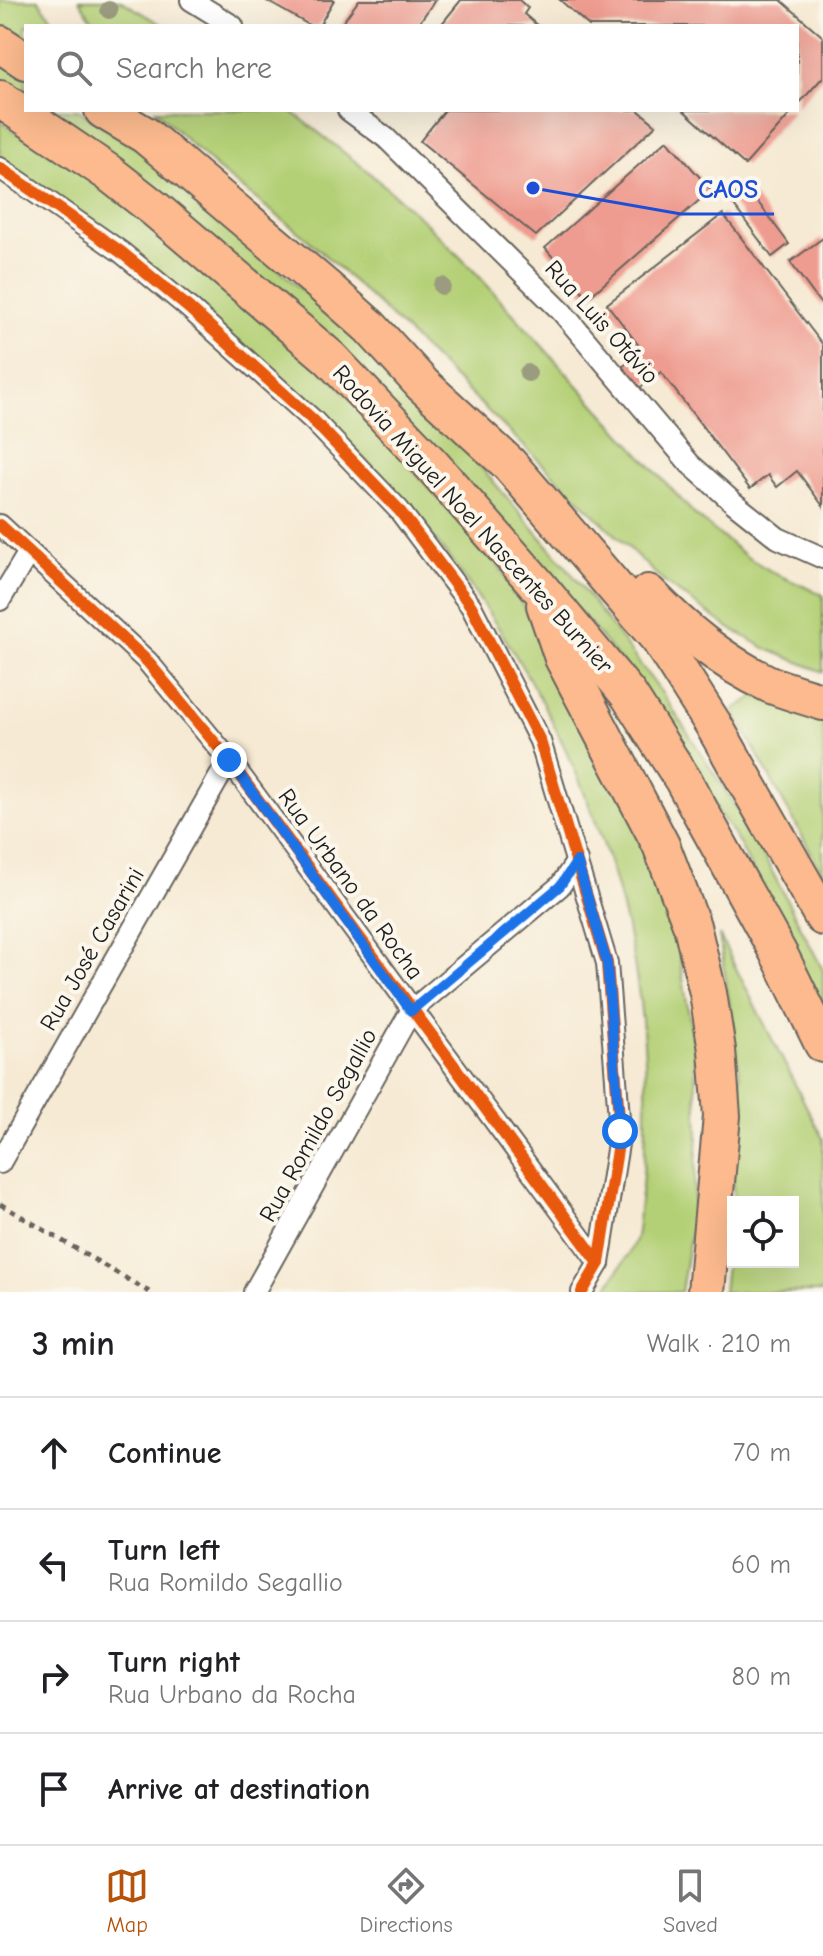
<!DOCTYPE html>
<meta charset="utf-8">
<style>
:root{--surface:#fff;--page:#f6f6f6;--text:#202124;--muted:#757577;--line:#e0e0e0;--accent:#b45309}
body{margin:0;font-family:"Comic Neue",sans-serif;background:var(--page);color:var(--text)}
.controls{position:absolute;right:24px;bottom:24px;display:grid;overflow:hidden;border-radius:0px;box-shadow:0 8px 32px #0002}
.controls button{width:72px;height:72px;display:grid;place-items:center;padding:0;border:0;border-bottom:2px solid var(--line);background:var(--surface);color:var(--text);font:40px sans-serif}
.stop{position:absolute;width:24px;height:24px;margin:-18px;border:6px solid #1a73e8;border-radius:50%;background:#fff}
.stop.end{background:#1a73e8;border-color:#fff;box-shadow:0 2px 8px #0008}
.list{margin:0;padding:0;list-style:none}
h2{display:flex;justify-content:space-between;align-items:center;height:104px;margin:0;padding:0 32px;font-size:34px}
h2 small{font-size:26px;font-weight:400;color:var(--muted)}
.list li{display:grid;grid-template-columns:52px 1fr auto;gap:24px;align-items:center;box-sizing:border-box;height:112px;padding:0 32px;border-top:2px solid var(--line)}
.list b{display:block;font-size:30px;white-space:nowrap}
.list p{margin:0;font-size:26px;white-space:nowrap;color:var(--muted)}
.list em{font-size:26px;font-style:normal;color:var(--muted)}
.icon{flex:none;width:44px;height:44px;fill:none;stroke:currentColor;stroke-width:2;stroke-linecap:round;stroke-linejoin:round}
.map{position:relative;flex:none;width:823px;height:1292px;overflow:hidden}
.search{position:absolute;background:var(--surface);box-shadow:0 8px 32px #0002;left:24px;right:24px;top:24px;height:88px;display:flex;align-items:center;gap:20px;box-sizing:border-box;padding:0 28px;border-radius:0px;color:var(--muted);font-size:30px}
.sheet{height:552px;background:var(--surface)}
nav{display:flex;justify-content:space-around;align-items:center;box-sizing:border-box;height:112px;border-top:2px solid var(--line);background:var(--surface);font-size:22px;color:var(--muted)}
nav a{display:grid;justify-items:center;gap:4px}
nav .on{color:var(--accent)}
.map>svg:first-child{display:block}
</style>
<div class="map">
<svg width="823" height="1292" viewBox="0 0 823 1292">
<rect width="100%" height="100%" fill="#fbf7ec"/>
<filter id="ink" filterUnits="userSpaceOnUse"><feTurbulence type="fractalNoise" baseFrequency=".0125" numOctaves="2"/><feDisplacementMap in="SourceGraphic" scale="16" xChannelSelector="R" yChannelSelector="G"/><feConvolveMatrix kernelMatrix="1 2 1 2 8 2 1 2 1" color-interpolation-filters="sRGB"/></filter>
<filter id="wash" filterUnits="userSpaceOnUse"><feTurbulence type="fractalNoise" baseFrequency=".006" numOctaves="4" result="noise"/><feDisplacementMap in="SourceGraphic" scale="32" xChannelSelector="R" yChannelSelector="G"/><feGaussianBlur stdDeviation="1.8" result="paint"/><feColorMatrix in="noise" values="0 0 0 0 0 0 0 0 0 0 0 0 0 0 0 0 0 1.4 0 .05"/><feComposite in="paint" operator="in"/></filter>
<g filter="url(#wash)">
<rect width="100%" height="100%" fill="#f6ead4"/>
<!-- green -->
<g fill="#b4d076" stroke="#687649" stroke-width="2" fill-rule="evenodd">
<polygon points="0,0 38,0 58,26 26,26 26,43 0,27"/>
<polygon points="79,0 120,0 164,26 96,26"/>
<polygon points="0,60 26,75 26,102 0,85"/>
<polygon points="37,110 78,110 166,168 371,352 468,452 569,570 664,696 749,827 823,970 823,1011 741,847 634,677 531,553"/>
<polygon points="155,110 290,110 365,169 422,219 476,273 695,515 747,557 776,574 823,595 823,672 767,649 731,629 664,582 381,307 306,238 215,167"/>
<path d="M 0,122 L 85,175 L 234,290 L 334,381 L 500,568 L 532,621 L 633,816 L 666,907 L 679,954 L 694,1046 L 698,1135 L 692,1224 L 681,1292 L 605,1292 C 614,1275 628,1258 635,1240 C 638,1231 638,1219 639,1210 C 645,1168 647,1125 646,1083 C 640,813 490,563 290,388 L 0,160 Z"/>
<polygon points="755,696 823,714 823,874 733,710"/>
<path d="M 719,935 L 823,1139 L 823,1292 L 723,1292 L 732,1212 L 740,1075 ZM 733,1202 L 793,1202 L 793,1262 L 733,1262 Z"/>
</g>
<g id="blocks">
<!-- building -->
<g fill="#ef9c90">
<polygon points="265,0 334,0 319,26 311,26"/>
<polygon points="359,0 435,0 417,26 340,26"/>
<polygon points="461,0 519,0 528,8 524,14 538,26 440,26"/>
<polygon points="560,0 781,0 823,37 823,77 797,106 797,26 589,26"/>
<polygon points="445,110 638,110 656,125 536,236 420,141"/>
<polygon points="683,110 794,110 745,165"/>
<polygon points="667,140 711,190 588,298 545,248"/>
<polygon points="746,186 789,244 772,257 729,199"/>
<polygon points="723,214 823,345 823,506 797,471 777,487 768,475 750,489 661,372 638,389 622,367 643,351 607,304"/>
<polygon points="823,238 823,307 790,262"/>
</g>
</g>
</g>
<g filter="url(#ink)">
<use href="#blocks" fill-opacity="0" stroke="#68645c" stroke-width="2"/>
<g fill="none" stroke-linecap="round" stroke-linejoin="round">
<!-- street casing -->
<g stroke="#68645c" stroke-width="24">
<g id="street">
<polyline points="191,0 233,26"/>
<polyline points="348,110 386,138 562,312 690,464 734,503 778,538 823,558"/>
<polyline points="0,168 121,252 189,308 313,420 399,510 471,606 540,741 607,963 620,1131 599,1263 582,1292"/>
<polyline points="0,525 147,661 229,760 599,1263"/>
<polyline points="0,600 29,552"/>
<polyline points="0,1163 229,760"/>
<polyline points="254,1292 411,1011 560,886 577,861"/>
</g>
</g>
<!-- highway casing -->
<g stroke="#68645c" stroke-width="40">
<g id="highway">
<polyline points="0,44 26,61"/>
<polyline points="0,99 109,173 155,209 330,358 431,464 540,588 628,694 683,780 781,958 823,1044"/>
<polyline points="103,110 145,135 325,287 370,327 423,385 509,464 659,639 713,724 823,917"/>
<path d="M 648,593 C 684,630 722,662 769,684 C 786,691 805,696 823,702"/>
<polyline points="545,605 563,658 661,845 692,926 708,993 717,1050 722,1116 706,1292"/>
</g>
</g>
<!-- path -->
<polyline stroke="#68645c" stroke-width="5" stroke-dasharray="6 6" stroke-linecap="butt" points="0,1204 149,1292"/>
<!-- street -->
<use href="#street" stroke="#fff" stroke-width="20"/>
<!-- highway -->
<use href="#highway" stroke="#fcba8e" stroke-width="36"/>
<!-- cycleway casing -->
<g stroke="#fbf7ec" stroke-width="17">
<g id="cycleway">
<polyline points="0,168 121,252 189,308 313,420 399,510 471,606 540,741 607,963 620,1131 599,1263 582,1292"/>
<polyline points="0,525 147,661 229,760 599,1263"/>
</g>
</g>
<!-- cycleway -->
<use href="#cycleway" stroke="#e8590c" stroke-width="12"/>
</g>
<!-- trees -->
<g fill="#9b9b80">
<circle cx="109" cy="10" r="9"/>
<circle cx="442" cy="286" r="9"/>
<circle cx="528" cy="373" r="9"/>
</g>
</g>
<g fill="none" stroke-linecap="round" stroke-linejoin="round" filter="url(#ink)">
<!-- route -->
<polyline stroke="#1a73e8" stroke-width="10" points="229,760 411,1011 560,886 577,861 607,963 620,1131"/>
</g>
<g text-anchor="middle" dominant-baseline="central" stroke-width="8" stroke-linejoin="round" paint-order="stroke">
<!-- street labels -->
<g font-size="24" fill="#1c1c1c" stroke="#fbf7ec">
<text transform="translate(602 322) rotate(48)">Rua Luis Otávio</text>
<text transform="translate(473 519) rotate(48)">Rodovia Miguel Noel Nascentes Burnier</text>
<text transform="translate(351 884) rotate(54)">Rua Urbano da Rocha</text>
<text transform="translate(92 949) rotate(-60)">Rua José Casarini</text>
<text transform="translate(318 1125) rotate(-61)">Rua Romildo Segallio</text>
</g>
</g>
<!-- callouts -->
<path fill="none" stroke="#1d4ed8" stroke-width="3" d="M533 188L681 214H774"/>
<circle fill="#1d4ed8" stroke="#fbf7ec" stroke-width="3" cx="533" cy="188" r="8"/>
<g font-size="26" text-anchor="middle" font-weight="bold" fill="#1d4ed8" stroke="#fbf7ec" stroke-width="8" stroke-linejoin="round" paint-order="stroke">
<text x="728" y="198">CAOS</text>
</g>
</svg>
<div class="controls">
<button><svg class="icon" aria-label="locate" viewBox="0 0 24 24"><circle cx="12" cy="12" r="6"/><path d="M12 2v4M12 18v4M2 12h4M18 12h4"/></svg></button>
</div>
<div class="stop" style="left:620px;top:1131px"></div>
<div class="stop end" style="left:229px;top:760px"></div>
<div class="search"><svg class="icon" aria-label="search" viewBox="0 0 24 24"><circle cx="10" cy="10" r="6"/><path d="M15 15l6 6"/></svg>Search here</div>
</div>
<section class="sheet">
<h2>3 min<small>Walk · 210 m</small></h2>
<ul class="list">
<li><svg class="icon" aria-label="ahead" viewBox="0 0 24 24"><path d="M12 20V5M6 11l6-6 6 6"/></svg><div><b>Continue</b></div><em>70 m</em></li>
<li><svg class="icon" aria-label="left" viewBox="0 0 24 24"><path d="M17 20v-9H6M10 6l-5 5 5 5"/></svg><div><b>Turn left</b><p>Rua Romildo Segallio</p></div><em>60 m</em></li>
<li><svg class="icon" aria-label="right" viewBox="0 0 24 24"><path d="M7 20v-9h11M14 6l5 5-5 5"/></svg><div><b>Turn right</b><p>Rua Urbano da Rocha</p></div><em>80 m</em></li>
<li><svg class="icon" aria-label="arrive" viewBox="0 0 24 24"><path d="M6 21V4h12l-3 4 3 4H6"/></svg><div><b>Arrive at destination</b></div></li>
</ul>
</section>
<nav>
<a class="on"><svg class="icon" aria-label="map" viewBox="0 0 24 24"><path d="M3 6l6-2 6 2 6-2v14l-6 2-6-2-6 2zM9 4v14M15 6v14"/></svg>Map</a>
<a><svg class="icon" aria-label="directions" viewBox="0 0 24 24"><path d="M12 3l9 9-9 9-9-9zM9 14v-3h6M13 9l2 2-2 2"/></svg>Directions</a>
<a><svg class="icon" aria-label="saved" viewBox="0 0 24 24"><path d="M7 4h10v16l-5-4-5 4z"/></svg>Saved</a>
</nav>
